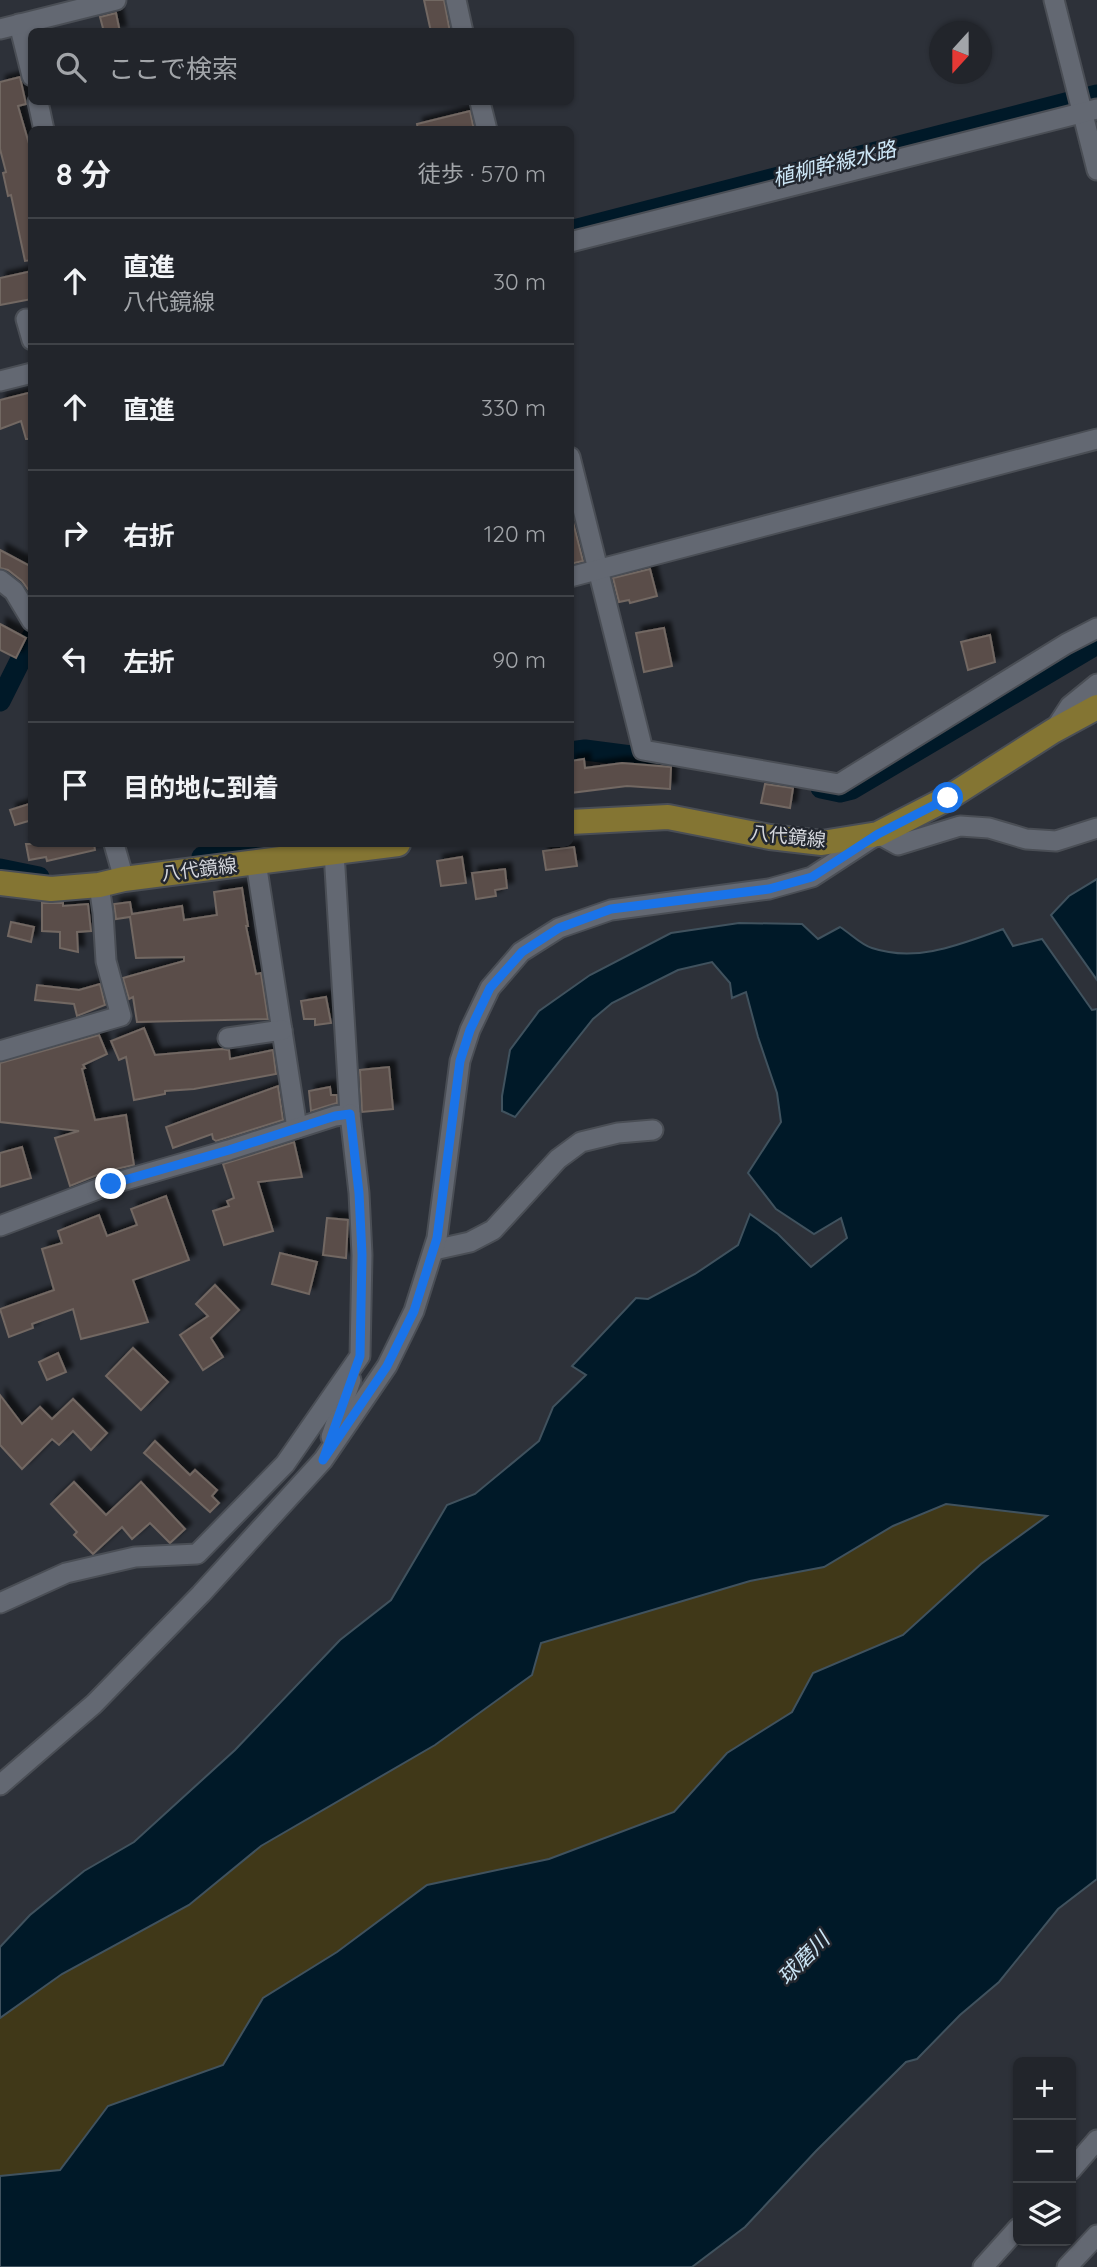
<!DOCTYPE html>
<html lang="ja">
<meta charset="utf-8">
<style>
:root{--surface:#22252b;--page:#2a2d33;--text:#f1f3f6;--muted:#a2a5a9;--line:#3f4247}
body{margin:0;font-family:Quicksand,"Noto Sans JP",sans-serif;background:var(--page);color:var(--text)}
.controls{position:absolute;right:21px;bottom:21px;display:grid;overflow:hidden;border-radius:10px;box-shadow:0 2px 5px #0004}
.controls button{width:63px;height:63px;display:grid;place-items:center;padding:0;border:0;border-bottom:2px solid var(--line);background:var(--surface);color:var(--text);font:35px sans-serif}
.compass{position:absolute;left:929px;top:21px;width:63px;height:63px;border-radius:50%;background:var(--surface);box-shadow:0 2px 5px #0004;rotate:201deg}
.stop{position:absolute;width:21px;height:21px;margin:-16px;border:5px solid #1a73e8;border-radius:50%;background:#fff}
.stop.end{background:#1a73e8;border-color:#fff;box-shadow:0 2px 7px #0008}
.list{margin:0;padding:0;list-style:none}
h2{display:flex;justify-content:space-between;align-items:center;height:91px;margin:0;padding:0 28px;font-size:30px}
h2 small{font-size:23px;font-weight:400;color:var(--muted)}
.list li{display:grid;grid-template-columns:46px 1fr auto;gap:21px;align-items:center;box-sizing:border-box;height:126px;padding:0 28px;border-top:2px solid var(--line)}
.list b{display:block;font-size:26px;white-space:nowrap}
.list p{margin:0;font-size:23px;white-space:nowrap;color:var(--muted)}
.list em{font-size:23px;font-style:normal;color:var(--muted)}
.icon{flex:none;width:38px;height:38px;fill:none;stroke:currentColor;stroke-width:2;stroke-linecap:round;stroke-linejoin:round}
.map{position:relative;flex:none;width:1097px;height:2267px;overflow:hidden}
.search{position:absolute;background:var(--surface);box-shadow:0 2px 5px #0004;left:28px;top:28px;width:546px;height:77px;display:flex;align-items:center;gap:18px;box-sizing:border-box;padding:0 24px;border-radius:10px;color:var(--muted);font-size:26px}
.panel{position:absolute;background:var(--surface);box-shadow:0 2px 5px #0004;left:28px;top:126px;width:546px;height:721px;border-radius:10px}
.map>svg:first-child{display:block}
</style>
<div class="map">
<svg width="1097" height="2267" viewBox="0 0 1097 2267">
<defs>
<filter id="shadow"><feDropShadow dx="6" dy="-6" stdDeviation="2" flood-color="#0009"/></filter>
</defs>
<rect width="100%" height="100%" fill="#2d3139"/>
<!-- sand -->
<polygon fill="#403818" points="946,1504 1048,1515 981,1564 903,1635 813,1673 792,1712 727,1754 674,1812 549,1859 427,1885 337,1952 263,1998 223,2065 108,2106 60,2170 0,2176 0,2018 62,1974 189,1905 261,1846 435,1745 541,1643 750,1581 824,1567 893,1526"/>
<!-- water -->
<g fill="#001928" stroke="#40525e" stroke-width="2">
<polygon points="1097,879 1097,980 1051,915 1069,896"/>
<path d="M 739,923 L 802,924 L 818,939 L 840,927 C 850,933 861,945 872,948 C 917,963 961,944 1003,929 L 1013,946 L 1042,939 L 1092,1010 L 1097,1009 L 1097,1879 L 1058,1909 L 999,1982 L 960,2015 L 917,2059 L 906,2062 L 816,2151 L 745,2227 L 692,2267 L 0,2267 L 0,2176 L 60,2170 L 108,2106 L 223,2065 L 263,1998 L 337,1952 L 427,1885 L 549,1859 L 674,1812 L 727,1753 L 792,1712 L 813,1673 L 903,1635 L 981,1564 L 1047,1516 L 946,1504 L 893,1526 L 824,1567 L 750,1581 L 541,1643 L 532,1675 L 435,1745 L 261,1846 L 189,1905 L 62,1974 L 0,2018 L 0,1947 L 30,1915 L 84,1871 L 134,1842 L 235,1750 L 340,1640 L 391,1600 L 447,1505 L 475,1494 L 539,1441 L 553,1407 L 586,1375 L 572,1366 L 636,1298 L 648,1299 L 695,1274 L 738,1245 L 750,1214 L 778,1234 L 811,1267 L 847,1238 L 841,1218 L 814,1234 L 776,1209 L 748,1173 L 781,1122 L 777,1093 L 758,1037 L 746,992 L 732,998 L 730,983 L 712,962 L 678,970 L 612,1003 L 593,1019 L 515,1117 L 502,1111 L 502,1096 L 510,1050 L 539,1011 L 590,975 L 671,933 Z"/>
</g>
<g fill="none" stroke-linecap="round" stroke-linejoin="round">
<!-- canal -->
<g stroke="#001928" stroke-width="21">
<polyline points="570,231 1097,95"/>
<polyline points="0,701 32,637"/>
<polyline points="570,752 585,750 662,760"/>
<polyline points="821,788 840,792 852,789 1097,644"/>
<polyline points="202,857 293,844"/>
<polyline points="0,869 39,877"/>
</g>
</g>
<!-- building -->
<g fill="#5a4e4a" stroke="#726762" stroke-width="2" filter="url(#shadow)">
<polygon points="424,0 444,0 450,32 431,32"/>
<polygon points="116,13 120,32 104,32 100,17"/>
<polygon points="20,77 26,104 18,106 32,154 32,260 25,261 11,195 8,196 3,173 6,172 0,149 0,82"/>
<polygon points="470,111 474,130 418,130 417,124"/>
<polygon points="32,271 32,299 0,305 0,278"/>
<polygon points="32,392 32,439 26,439 21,421 0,429 0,400"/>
<polygon points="570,510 583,561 570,564"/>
<polygon points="0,550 32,567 32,595 22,581 8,570 0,568"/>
<polygon points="650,569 657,596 630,603 629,600 619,602 613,578"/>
<polygon points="0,624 26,638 16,658 0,650"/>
<polygon points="664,628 672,666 644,672 636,633"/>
<polygon points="990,635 995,662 968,670 961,642"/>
<polygon points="584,759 585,768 622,763 671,767 670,789 627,786 570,793 570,761"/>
<polygon points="765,784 793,788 790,808 761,803"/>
<polygon points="32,803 32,820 15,825 10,810"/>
<polygon points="26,844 94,844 95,850 47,861 46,857 29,860"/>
<polygon points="574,847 577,866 546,870 543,851"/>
<polygon points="462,857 466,883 441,886 437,861"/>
<polygon points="505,869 507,888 495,890 496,896 476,899 472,873"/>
<polygon points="242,888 248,926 246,926 256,974 261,973 268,1019 137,1022 133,997 129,999 123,978 184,961 184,957 136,958 130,917 116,919 114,904 130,902 132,914 182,906 184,920 217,915 214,892"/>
<polygon points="42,903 63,903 63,906 88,904 91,931 77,932 78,952 60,948 60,932 42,931"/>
<polygon points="11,922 34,927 31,942 8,936"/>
<polygon points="100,984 105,1005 77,1016 74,1004 35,1000 37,985 79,990"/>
<polygon points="326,997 331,1023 315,1025 315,1019 304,1019 301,1001"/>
<polygon points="144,1028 155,1055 222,1049 229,1050 230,1059 273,1050 276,1074 194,1089 165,1091 165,1094 134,1100 126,1057 119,1060 111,1041"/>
<polygon points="99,1035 107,1054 83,1065 85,1068 82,1069 95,1120 126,1115 134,1165 107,1171 70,1186 55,1138 79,1131 0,1122 0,1063"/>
<polygon points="389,1067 393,1109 362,1112 360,1070"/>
<polygon points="278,1086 283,1120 216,1141 213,1139 212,1134 173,1148 166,1127"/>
<polygon points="330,1087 331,1095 337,1095 337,1103 311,1111 309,1091"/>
<polygon points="294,1142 302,1177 258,1182 273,1231 224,1245 213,1211 229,1206 227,1201 234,1198 223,1164"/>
<polygon points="22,1147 31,1178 0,1187 0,1153"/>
<polygon points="166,1196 189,1260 133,1280 148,1322 81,1339 73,1309 32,1324 33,1328 9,1337 0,1309 54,1290 42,1249 62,1243 58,1231 99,1215 107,1236 137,1225 131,1209"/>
<polygon points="327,1218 348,1220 346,1258 323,1255"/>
<polygon points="280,1253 317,1262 309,1294 272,1284"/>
<polygon points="215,1285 239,1310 211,1338 223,1357 203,1370 180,1335 208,1316 196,1304"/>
<polygon points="133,1348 168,1382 141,1410 106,1376"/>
<polygon points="58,1353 66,1372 47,1380 39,1362"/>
<polygon points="0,1395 22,1424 40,1407 52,1419 73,1399 107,1433 91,1450 73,1431 59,1445 52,1439 22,1469 0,1445"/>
<polygon points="155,1441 190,1475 195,1470 217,1490 212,1496 219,1503 210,1512 144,1453"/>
<polygon points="74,1482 106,1515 141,1482 185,1529 170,1543 150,1523 132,1539 122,1527 93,1554 74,1535 77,1532 51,1504"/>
</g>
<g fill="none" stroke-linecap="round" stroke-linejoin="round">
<!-- minor casing -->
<g stroke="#4a4e55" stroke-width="23">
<g id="minor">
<polyline points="456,0 463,32"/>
<polyline points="1054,0 1097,170"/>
<polyline points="19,24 32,76"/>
<polyline points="0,29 116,0"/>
<polyline points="38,102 44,130"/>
<polyline points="480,102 487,130"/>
<polyline points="570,242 1097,109"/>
<polyline points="26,319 32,340"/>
<polyline points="0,381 32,373"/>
<polyline points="570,457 643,750 839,784 1066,644 1097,628"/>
<polyline points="570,577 1097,439"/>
<polyline points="0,580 14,591 32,621"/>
<polyline points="1055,729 1070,706 1097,684"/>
<polyline points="114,844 124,879"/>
<polyline points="256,862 297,1128"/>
<polyline points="228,1038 282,1030"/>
<polyline points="0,1051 121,1016 106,961 103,913 99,885"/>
<polyline points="0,1226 111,1184 229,1150 335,1116 350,1114 334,852"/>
<polyline points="434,1250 470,1242 493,1230 558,1159 581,1142 618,1133 653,1130"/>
<polyline points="331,1437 351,1380"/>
<polyline points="0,1603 66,1573 135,1557 197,1554 285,1464 360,1356 362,1255 359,1193 350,1114"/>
<polyline points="0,1785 94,1704 201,1594 323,1460 387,1366 414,1311 437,1238 460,1061 470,1030 490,988 521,952 559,928 611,910 769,889 812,877 878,834 898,845 960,826 989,828 1026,839 1056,841 1097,828"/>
<polyline points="1071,2170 1097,2140"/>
<polyline points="983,2267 1018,2228"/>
<polyline points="1067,2267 1097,2235"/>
</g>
</g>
<!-- major casing -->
<g stroke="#4a4e55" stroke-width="28">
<g id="major">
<polyline points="570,822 668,817 770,837 822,843 878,834 948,798 1053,731 1097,707"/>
<polyline points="0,883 51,889 99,885 124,879 398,844"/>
</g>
</g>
<!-- minor -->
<use href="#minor" stroke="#636872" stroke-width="19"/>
<!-- major -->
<use href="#major" stroke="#847533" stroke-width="24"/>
</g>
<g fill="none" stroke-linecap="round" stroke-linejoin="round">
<!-- route -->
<polyline stroke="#1a73e8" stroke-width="9" points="111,1184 229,1150 335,1116 350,1114 359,1193 362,1255 360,1356 323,1460 387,1366 414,1311 437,1238 460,1061 470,1030 490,988 522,952 559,928 611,909 769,889 812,877 878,834 948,798"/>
</g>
<g text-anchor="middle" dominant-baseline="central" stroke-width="5" stroke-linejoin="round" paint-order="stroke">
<!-- street labels -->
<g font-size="19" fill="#d4d6dc" stroke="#23272f">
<text transform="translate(788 836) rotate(6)">八代鏡線</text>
<text transform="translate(199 869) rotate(-7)">八代鏡線</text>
</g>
<!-- water labels -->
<g font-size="21" font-style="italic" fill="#cce6f6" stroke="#23272f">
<text transform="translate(834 163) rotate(-14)">植柳幹線水路</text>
<text transform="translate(803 1958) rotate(-46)">球磨川</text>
</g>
</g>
</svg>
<div class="controls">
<button>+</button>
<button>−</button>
<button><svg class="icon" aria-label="layers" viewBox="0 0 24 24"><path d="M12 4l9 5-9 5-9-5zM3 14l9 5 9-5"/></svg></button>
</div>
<svg class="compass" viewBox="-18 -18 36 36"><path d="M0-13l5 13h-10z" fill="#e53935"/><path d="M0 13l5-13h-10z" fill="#a2a5a9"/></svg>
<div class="stop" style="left:948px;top:798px"></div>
<div class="stop end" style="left:111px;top:1184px"></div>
<div class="search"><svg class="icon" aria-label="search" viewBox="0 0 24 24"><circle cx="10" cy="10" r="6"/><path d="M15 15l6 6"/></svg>ここで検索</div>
<section class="panel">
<h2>8 分<small>徒歩 · 570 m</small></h2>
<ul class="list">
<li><svg class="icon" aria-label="ahead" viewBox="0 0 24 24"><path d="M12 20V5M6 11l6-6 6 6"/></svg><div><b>直進</b><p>八代鏡線</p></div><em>30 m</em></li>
<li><svg class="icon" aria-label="ahead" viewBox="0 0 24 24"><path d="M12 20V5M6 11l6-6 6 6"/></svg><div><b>直進</b></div><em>330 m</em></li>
<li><svg class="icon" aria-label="right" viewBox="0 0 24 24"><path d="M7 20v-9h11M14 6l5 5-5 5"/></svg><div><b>右折</b></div><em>120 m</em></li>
<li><svg class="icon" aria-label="left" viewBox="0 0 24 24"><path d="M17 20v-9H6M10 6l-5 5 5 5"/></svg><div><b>左折</b></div><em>90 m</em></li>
<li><svg class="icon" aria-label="arrive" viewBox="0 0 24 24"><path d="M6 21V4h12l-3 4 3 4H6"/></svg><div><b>目的地に到着</b></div></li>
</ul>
</section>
</div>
